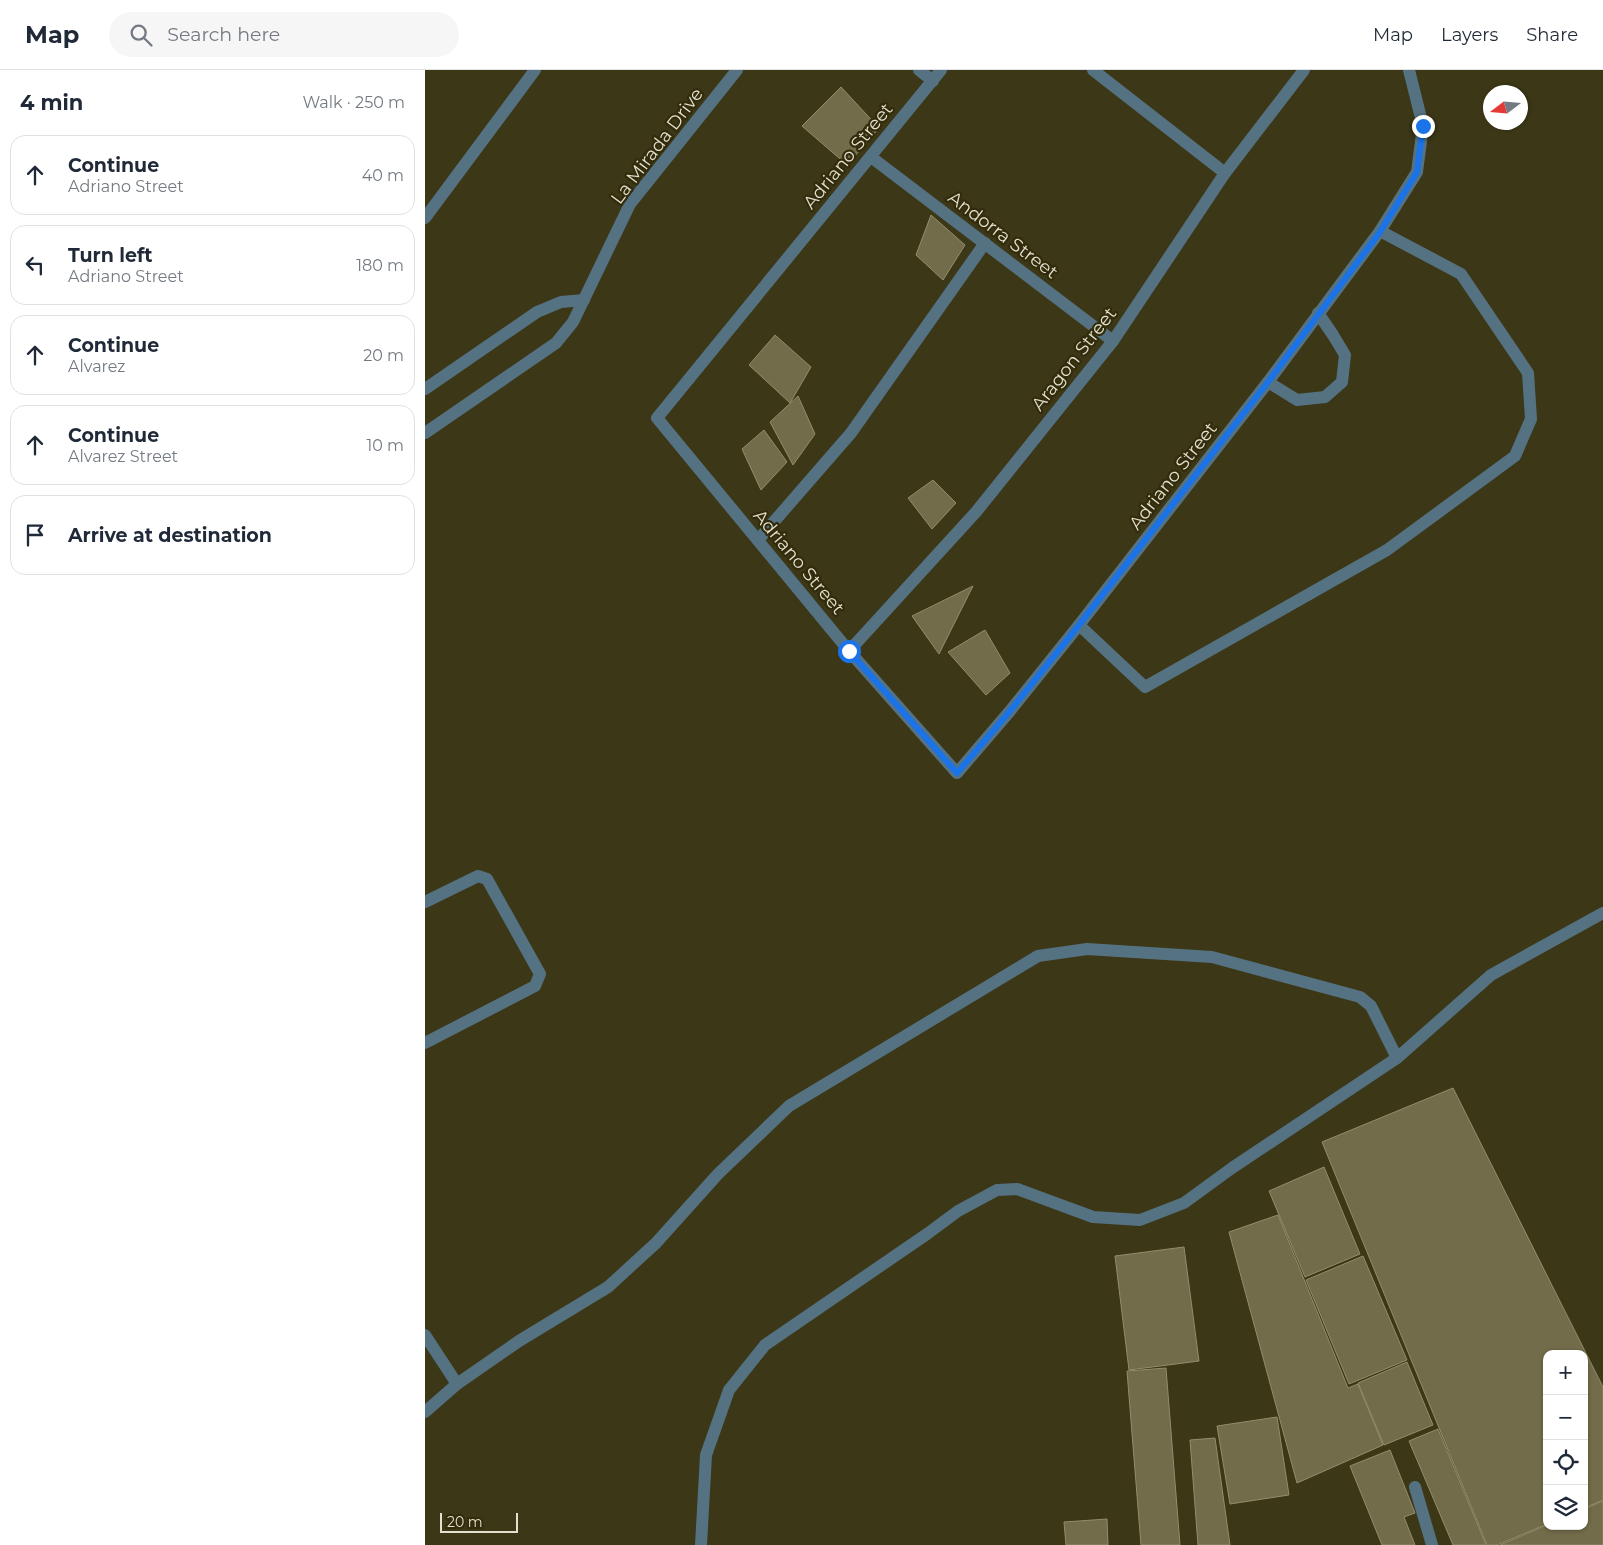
<!DOCTYPE html>
<meta charset="utf-8">
<style>
:root{--surface:#fff;--page:#f6f6f7;--text:#1f2937;--muted:#747a83;--line:#e0e1e3}
body{margin:0;font-family:Montserrat,sans-serif;background:var(--page);color:var(--text)}
.controls{position:absolute;right:15px;bottom:15px;display:grid;overflow:hidden;border-radius:10px;box-shadow:0 1px 4px #0004}
.controls button{width:45px;height:45px;display:grid;place-items:center;padding:0;border:0;border-bottom:1px solid var(--line);background:var(--surface);color:var(--text);font:25px sans-serif}
.compass{position:absolute;left:1058px;top:15px;width:45px;height:45px;border-radius:50%;background:var(--surface);box-shadow:0 1px 4px #0004;rotate:254deg}
.scale{position:absolute;left:15px;bottom:12px;width:78px;box-sizing:border-box;padding-left:5px;border:2px solid #e3e0ce;border-top:0;font-size:14px;line-height:18px;white-space:nowrap;color:#e3e0ce;-webkit-text-stroke:4px #322c0c;paint-order:stroke}
.stop{position:absolute;width:15px;height:15px;margin:-11px;border:4px solid #1a73e8;border-radius:50%;background:#fff}
.stop.end{background:#1a73e8;border-color:#fff;box-shadow:0 1px 5px #0008}
.list{margin:0;padding:0;list-style:none}
h2{display:flex;justify-content:space-between;align-items:center;height:65px;margin:0;padding:0 20px;font-size:21px}
h2 small{font-size:16px;font-weight:400;color:var(--muted)}
.list li{display:grid;grid-template-columns:32px 1fr auto;gap:15px;align-items:center;box-sizing:border-box;height:80px;margin:0 10px 10px;padding:0 10px;border:1px solid var(--line);border-radius:15px}
.list b{display:block;font-size:19px;white-space:nowrap}
.list p{margin:0;font-size:16px;white-space:nowrap;color:var(--muted)}
.list em{font-size:16px;font-style:normal;color:var(--muted)}
.icon{flex:none;width:28px;height:28px;fill:none;stroke:currentColor;stroke-width:2;stroke-linecap:round;stroke-linejoin:round}
.map{position:relative;flex:none;width:1178px;height:1475px;overflow:hidden}
header{display:flex;align-items:center;gap:30px;box-sizing:border-box;height:70px;padding:0 25px;background:var(--surface);border-bottom:1px solid var(--line)}
header strong{font-size:24px}
nav{display:flex;gap:28px;margin-inline-start:auto;font-size:18px}
.search{width:350px;height:45px;background:var(--page);display:flex;align-items:center;gap:12px;box-sizing:border-box;padding:0 18px;border-radius:28px;color:var(--muted);font-size:19px}
main{display:flex}
aside{flex:1;background:var(--surface)}
.map>svg:first-child{display:block}
</style>
<header>
<strong>Map</strong>
<div class="search"><svg class="icon" aria-label="search" viewBox="0 0 24 24"><circle cx="10" cy="10" r="6"/><path d="M15 15l6 6"/></svg>Search here</div>
<nav><a>Map</a><a>Layers</a><a>Share</a></nav>
</header>
<main>
<aside>
<h2>4 min<small>Walk · 250 m</small></h2>
<ul class="list">
<li><svg class="icon" aria-label="ahead" viewBox="0 0 24 24"><path d="M12 20V5M6 11l6-6 6 6"/></svg><div><b>Continue</b><p>Adriano Street</p></div><em>40 m</em></li>
<li><svg class="icon" aria-label="left" viewBox="0 0 24 24"><path d="M17 20v-9H6M10 6l-5 5 5 5"/></svg><div><b>Turn left</b><p>Adriano Street</p></div><em>180 m</em></li>
<li><svg class="icon" aria-label="ahead" viewBox="0 0 24 24"><path d="M12 20V5M6 11l6-6 6 6"/></svg><div><b>Continue</b><p>Alvarez</p></div><em>20 m</em></li>
<li><svg class="icon" aria-label="ahead" viewBox="0 0 24 24"><path d="M12 20V5M6 11l6-6 6 6"/></svg><div><b>Continue</b><p>Alvarez Street</p></div><em>10 m</em></li>
<li><svg class="icon" aria-label="arrive" viewBox="0 0 24 24"><path d="M6 21V4h12l-3 4 3 4H6"/></svg><div><b>Arrive at destination</b></div></li>
</ul>
</aside>
<div class="map">
<svg width="1178" height="1475" viewBox="0 0 1178 1475">
<rect width="100%" height="100%" fill="#3c3717"/>
<!-- building -->
<g fill="#726c4b" stroke="#938d6a">
<polygon points="416,17 454,58 422,95 377,56"/>
<polygon points="506,145 540,175 518,210 491,185"/>
<polygon points="350,265 386,297 365,333 324,295"/>
<polygon points="373,326 390,364 368,395 345,352"/>
<polygon points="339,360 362,392 336,420 317,379"/>
<polygon points="508,410 531,433 507,459 483,428"/>
<polygon points="548,516 514,584 487,546"/>
<polygon points="560,560 585,603 561,625 523,582"/>
<polygon points="1028,1018 1178,1317 1178,1430 1159,1438 1159,1284 1122,1284 1122,1454 1072,1475 1062,1475 897,1072"/>
<polygon points="899,1097 935,1184 880,1207 844,1121"/>
<polygon points="853,1145 923,1318 933,1314 958,1375 872,1413 804,1162"/>
<polygon points="759,1177 774,1291 704,1300 690,1186"/>
<polygon points="938,1186 982,1290 924,1314 881,1210"/>
<polygon points="982,1292 1008,1355 959,1375 933,1313"/>
<polygon points="741,1298 755,1475 716,1475 702,1301"/>
<polygon points="852,1347 864,1425 805,1434 792,1356"/>
<polygon points="1013,1359 1061,1475 1028,1475 984,1371"/>
<polygon points="790,1368 805,1475 773,1475 765,1370"/>
<polygon points="965,1380 990,1443 979,1447 990,1475 957,1475 925,1396"/>
<polygon points="1178,1431 1178,1475 1075,1475 1122,1455 1159,1456 1159,1439"/>
<polygon points="682,1449 683,1475 641,1475 639,1452"/>
</g>
<g fill="none" stroke-linecap="round" stroke-linejoin="round">
<!-- minor -->
<g stroke="#557282" stroke-width="12">
<polyline points="494,0 508,11"/>
<polyline points="516,0 232,348 424,581 532,703 585,641 654,555 843,312 955,161 992,102 998,56 984,0"/>
<polyline points="668,0 800,103"/>
<polyline points="446,87 688,271"/>
<polyline points="0,148 110,0"/>
<polyline points="843,312 872,330 900,327 917,312 920,285 908,265 893,243"/>
<polyline points="0,319 112,242 136,232 159,230"/>
<polyline points="0,363 131,273 148,252 205,134 312,0"/>
<polyline points="333,470 426,363 560,173"/>
<polyline points="654,555 720,617 962,480 1090,386 1106,349 1103,303 1036,204 955,161"/>
<polyline points="424,581 551,442 688,271 800,103 879,0"/>
<polyline points="0,832 53,806 62,809 115,904 110,916 0,973"/>
<polyline points="0,1265 32,1314"/>
<polyline points="0,1342 32,1314 94,1271 183,1217 231,1173 293,1104 364,1036 613,886 662,879 787,887 935,927 946,936 972,988"/>
<polyline points="990,1417 1007,1475"/>
<polyline points="276,1475 281,1385 304,1320 340,1275 502,1164 533,1141 572,1120 592,1119 668,1147 715,1150 759,1133 807,1098 972,988 1066,905 1178,843"/>
</g>
</g>
<g fill="none" stroke-linecap="round" stroke-linejoin="round">
<!-- route -->
<polyline stroke="#1a73e8" stroke-width="6" points="424,581 532,703 585,641 654,555 843,312 955,162 992,102 998,56"/>
</g>
<g text-anchor="middle" dominant-baseline="central" stroke-width="4.5" stroke-linejoin="round" paint-order="stroke">
<!-- street labels -->
<g font-size="18" fill="#e3e0ce" stroke="#322c0c">
<text transform="translate(232 76) rotate(-53)">La Mirada Drive</text>
<text transform="translate(423 86) rotate(-51)">Adriano Street</text>
<text transform="translate(578 165) rotate(37)">Andorra Street</text>
<text transform="translate(649 289) rotate(-52)">Aragon Street</text>
<text transform="translate(748 406) rotate(-52)">Adriano Street</text>
<text transform="translate(374 492) rotate(50)">Adriano Street</text>
</g>
</g>
</svg>
<div class="controls">
<button>+</button>
<button>−</button>
<button><svg class="icon" aria-label="locate" viewBox="0 0 24 24"><circle cx="12" cy="12" r="6"/><path d="M12 2v4M12 18v4M2 12h4M18 12h4"/></svg></button>
<button><svg class="icon" aria-label="layers" viewBox="0 0 24 24"><path d="M12 4l9 5-9 5-9-5zM3 14l9 5 9-5"/></svg></button>
</div>
<svg class="compass" viewBox="-18 -18 36 36"><path d="M0-13l5 13h-10z" fill="#e53935"/><path d="M0 13l5-13h-10z" fill="#747a83"/></svg>
<div class="scale">20 m</div>
<div class="stop" style="left:424px;top:581px"></div>
<div class="stop end" style="left:998px;top:56px"></div>
</div>
</main>
